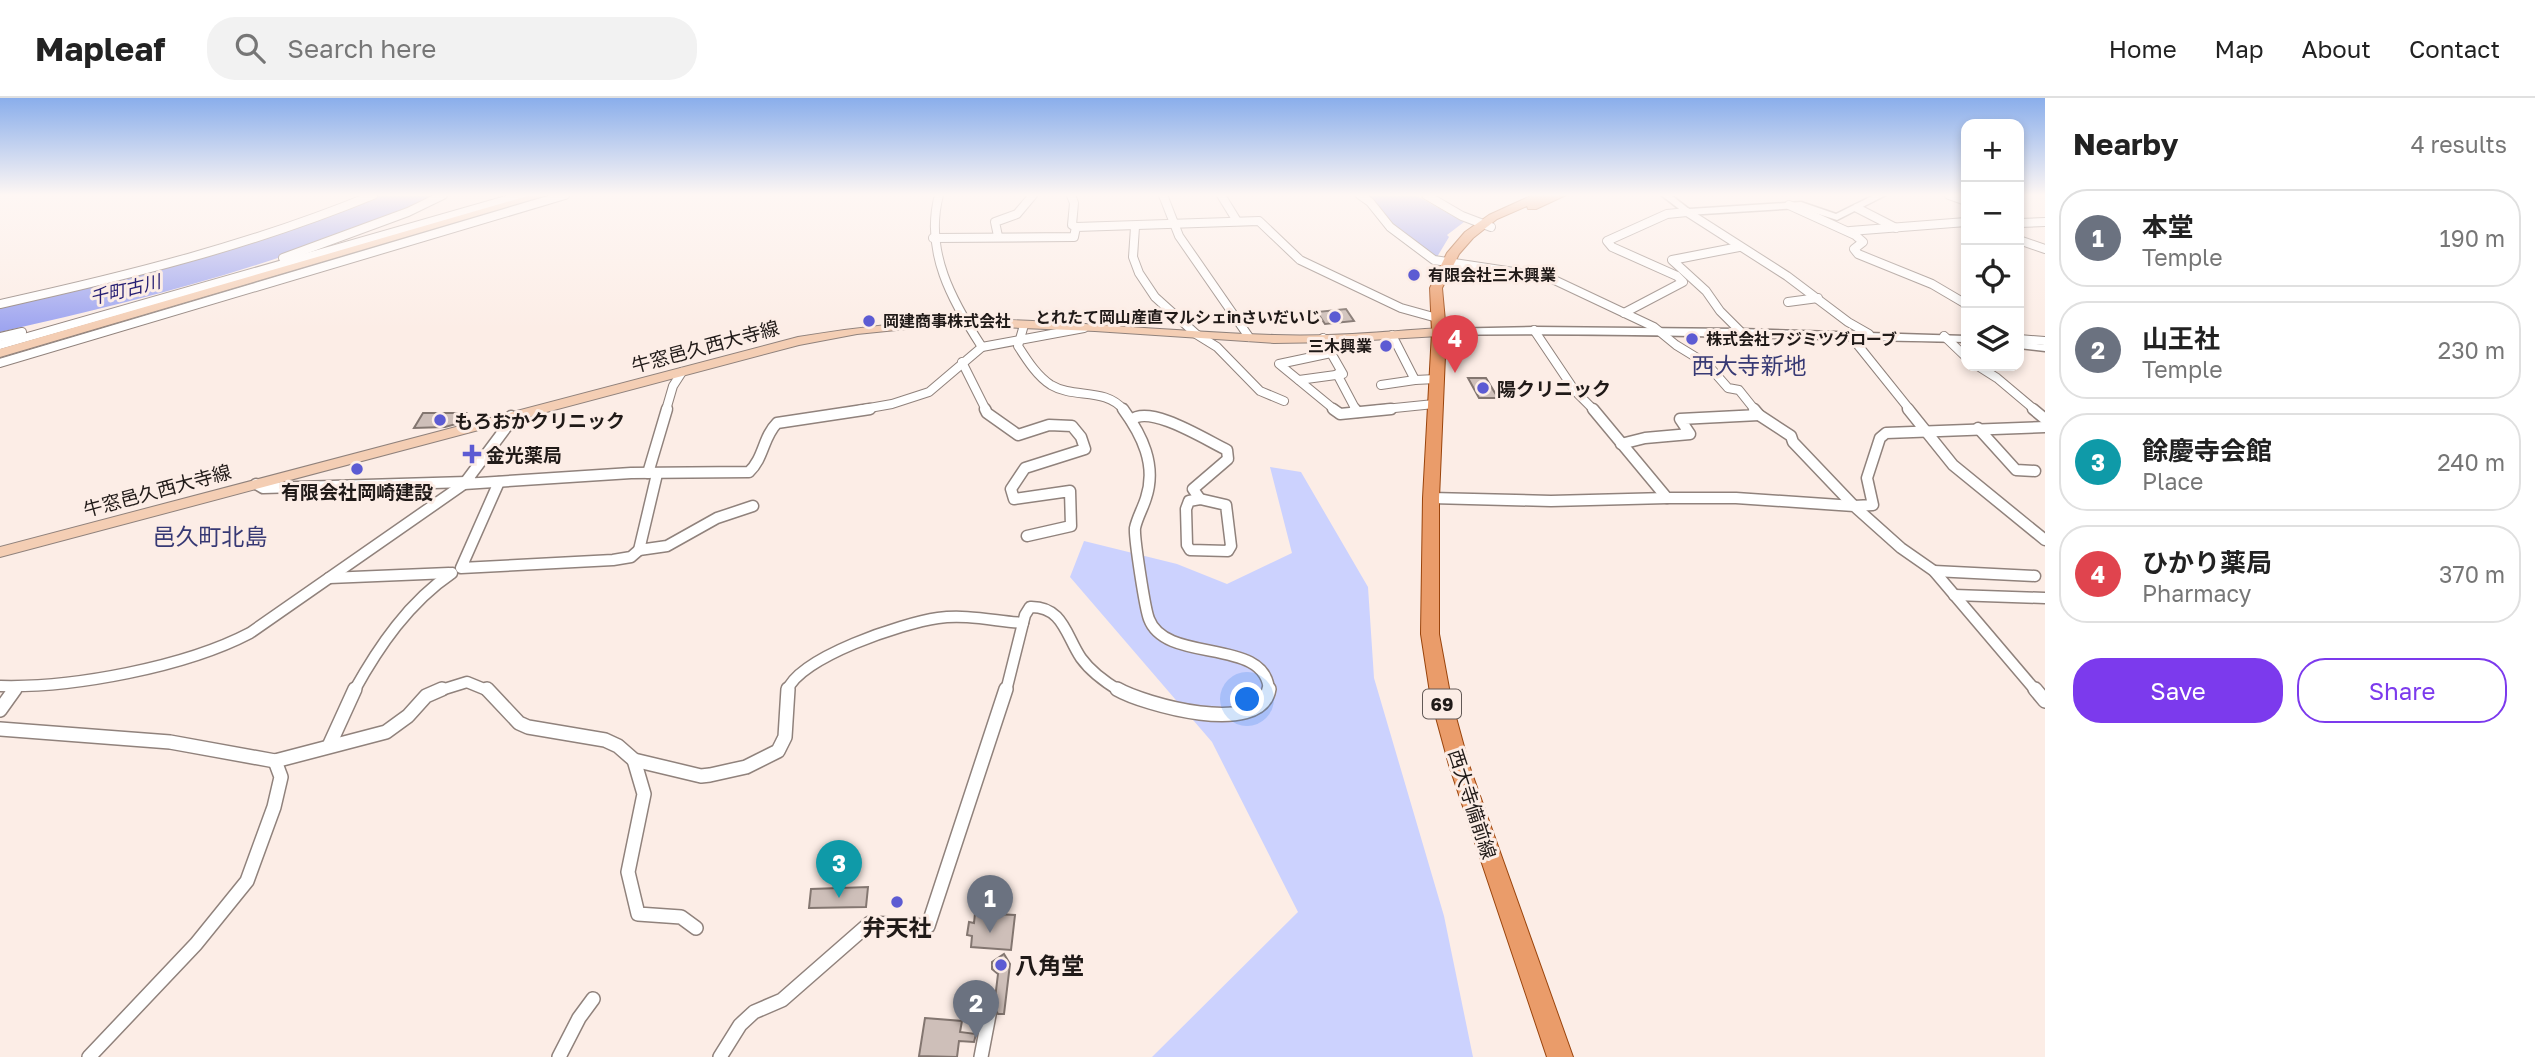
<!DOCTYPE html>
<meta charset="utf-8">
<style>
:root{--surface:#fff;--page:#f2f2f2;--text:#222;--muted:#767676;--line:#e0e0e0;--accent:#7c3aed}
body{margin:0;font-family:"Golos Text","Noto Sans JP",sans-serif;background:var(--page);color:var(--text)}
.controls{position:absolute;right:21px;top:21px;display:grid;overflow:hidden;border-radius:14px;box-shadow:0 4px 10px #0003}
.controls button{width:63px;height:63px;display:grid;place-items:center;padding:0;border:0;border-bottom:2px solid var(--line);background:var(--surface);color:var(--text);font:35px sans-serif}
.you{position:absolute;left:1248px;top:602px;width:24px;height:24px;margin:-18px;border:5px solid #fff;border-radius:50%;background:#1a73e8;box-shadow:0 0 0 10px #1a73e833}
.badge{display:grid;place-items:center;width:46px;height:46px;border-radius:50%;background:var(--accent);color:#fff;font-size:23px;font-weight:700}
.pin{position:absolute;translate:-50% -58px;filter:drop-shadow(0 2px 4px #0008)}
.pin::after{content:'';position:absolute;top:37px;width:24px;height:21px;background:inherit;clip-path:polygon(0 0,100% 0,50% 100%)}
.list{margin:0;padding:0;list-style:none}
h2{display:flex;justify-content:space-between;align-items:center;height:91px;margin:0;padding:0 28px;font-size:30px}
h2 small{font-size:23px;font-weight:400;color:var(--muted)}
.list li{display:grid;grid-template-columns:46px 1fr auto;gap:21px;align-items:center;box-sizing:border-box;height:98px;margin:0 14px 14px;padding:0 14px;border:2px solid var(--line);border-radius:28px}
.list b{display:block;font-size:26px;white-space:nowrap}
.list p{margin:0;font-size:23px;white-space:nowrap;color:var(--muted)}
.list em{font-size:23px;font-style:normal;color:var(--muted)}
.actions{display:flex;gap:14px;padding:21px 28px}
.actions a{flex:1;padding:16px 0;border:2px solid var(--accent);border-radius:28px;text-align:center;font-size:24px;color:var(--accent)}
.actions .main{background:var(--accent);color:#fff}
.icon{flex:none;width:38px;height:38px;fill:none;stroke:currentColor;stroke-width:2;stroke-linecap:round;stroke-linejoin:round}
.map{position:relative;flex:none;width:2045px;height:959px;overflow:hidden}
header{display:flex;align-items:center;gap:42px;box-sizing:border-box;height:98px;padding:0 35px;background:var(--surface);border-bottom:2px solid var(--line)}
header strong{font-size:33px}
nav{display:flex;gap:38px;margin-inline-start:auto;font-size:24px}
.search{width:490px;height:63px;background:var(--page);display:flex;align-items:center;gap:18px;box-sizing:border-box;padding:0 24px;border-radius:28px;color:var(--muted);font-size:26px}
main{display:flex}
aside{flex:1;background:var(--surface)}
.map>svg:first-child{display:block}
</style>
<header>
<strong>Mapleaf</strong>
<div class="search"><svg class="icon" aria-label="search" viewBox="0 0 24 24"><circle cx="10" cy="10" r="6"/><path d="M15 15l6 6"/></svg>Search here</div>
<nav><a>Home</a><a>Map</a><a>About</a><a>Contact</a></nav>
</header>
<main>
<div class="map">
<svg width="2045" height="959" viewBox="0 0 2045 959">
<rect width="100%" height="100%" fill="#fcede6"/>
<!-- green -->
<polygon fill="#ccd2fe" points="1270,369 1301,374 1368,489 1374,580 1444,818 1473,959 1152,959 1298,814 1212,644 1070,479 1084,443 1177,466 1227,486 1292,455"/>
<!-- water -->
<g fill="#9ea5f0">
<path d="M 381,97 L 433,97 C 302,162 143,202 0,234 L 0,209 L 74,193 L 346,111 Z"/>
<polygon points="1364,97 1415,97 1464,124 1447,137 1449,139 1437,159 1396,130 1383,113"/>
</g>
<!-- building -->
<g fill="#cebfb9" stroke="#837670" stroke-width="2">
<polygon points="1346,211 1354,223 1325,226 1317,214"/>
<polygon points="1468,280 1486,280 1498,300 1479,300"/>
<polygon points="423,315 466,315 460,325 445,329 414,330"/>
<polygon points="868,789 866,809 809,810 811,791"/>
<polygon points="975,815 1015,817 1011,852 971,849 972,838 967,837 969,824 974,825"/>
<polygon points="1004,856 1010,866 1004,916 998,916 994,909 998,876 992,871 992,864"/>
<polygon points="925,920 962,923 960,934 976,936 974,944 959,943 957,959 919,958"/>
</g>
<g fill="none" stroke-linecap="round" stroke-linejoin="round">
<!-- minor-far2 casing -->
<g stroke="#90827c" stroke-width="10">
<g id="minor-far2">
<path d="M 939,97 C 924,153 952,203 982,249"/>
<polyline points="1071,97 1074,105 1072,127 1076,129"/>
<polyline points="1163,97 1179,138 1249,239"/>
<polyline points="1221,97 1237,123"/>
<polyline points="1360,97 1370,104 1390,129 1434,162 1548,179 1654,229 1676,247 1707,266 1728,290 1739,292 1755,312"/>
<polyline points="1426,97 1462,118 1491,129"/>
<polyline points="1949,97 1966,103"/>
<polyline points="1789,107 1855,137 1863,144 1854,151 1858,156 1932,186 1966,206"/>
<polyline points="1857,110 1896,130"/>
<polyline points="2019,125 2045,124"/>
<polyline points="1135,129 1133,159 1139,175 1155,199 1196,236 1217,249 1260,293 1284,303"/>
<polyline points="1850,133 1966,124"/>
<polyline points="998,138 995,124 1017,116 1033,97"/>
<polyline points="933,140 1074,139 1076,129 1259,123 1300,162 1401,210 1437,220"/>
<polyline points="2019,142 2045,151"/>
<polyline points="1739,149 1672,162 1706,193 1720,213 1741,234"/>
<polyline points="283,160 408,114 443,97"/>
<polyline points="1788,204 1818,200"/>
<path d="M 0,206 C 127,178 252,147 373,97"/>
<polyline points="1624,215 1683,184 1677,178 1612,149 1607,143 1667,116 1687,114 1787,178 1848,224 1869,236"/>
<path d="M 1024,227 L 1018,248 C 1027,262 1037,278 1051,287 C 1074,301 1105,289 1124,312"/>
<polyline points="1534,232 1575,293 1594,312"/>
<polyline points="1849,236 1910,312"/>
<polyline points="1392,237 1415,282 1436,281"/>
<polyline points="1944,238 1966,259"/>
<polyline points="0,239 22,234"/>
<polyline points="1323,240 1331,255 1279,266 1335,312"/>
<polyline points="2019,241 2045,243"/>
<polyline points="0,247 524,97"/>
<polyline points="962,264 986,312"/>
<polyline points="0,265 565,97"/>
<polyline points="1978,268 1997,280 2035,312"/>
<polyline points="1337,276 1356,312"/>
<polyline points="1299,282 1343,276 1331,255"/>
<polyline points="1381,287 1415,282"/>
<polyline points="666,312 673,288 682,274"/>
<polyline points="858,312 892,306 929,294 982,249 1084,230"/>
<polyline points="1375,312 1434,306"/>
</g>
</g>
<!-- minor-far1 casing -->
<g stroke="#90827c" stroke-width="13">
<g id="minor-far1">
<polyline points="985,311 987,315 1018,337 1049,327 1072,328 1081,339 1085,351 1025,370 1011,391 1014,401 1070,393 1071,428 1027,438"/>
<path d="M 1123,311 C 1142,337 1157,367 1146,400 C 1143,410 1137,420 1135,430 C 1134,440 1145,511 1149,521 C 1166,567 1267,538 1269,593"/>
<polyline points="1333,311 1340,316 1391,311"/>
<polyline points="1355,311 1357,314"/>
<polyline points="1593,311 1667,400 1736,400 1854,408 1901,450 1934,473 2036,593"/>
<polyline points="1908,311 1953,367 2045,442"/>
<polyline points="2033,311 2045,321"/>
<polyline points="1759,317 1791,338 1793,344 1854,408 1873,407 1867,380 1880,340 1886,335 2045,329"/>
<path d="M 511,318 L 508,327 L 464,386 L 631,375 L 749,374 C 764,360 763,339 777,325 L 870,311"/>
<path d="M 1131,322 C 1150,306 1206,342 1227,352 L 1228,361 L 1193,391 L 1200,401"/>
<polyline points="1978,330 2016,372 2035,373"/>
<polyline points="1621,346 1645,340 1690,336 1680,321 1759,317 1754,311"/>
<polyline points="648,375 667,311"/>
<polyline points="657,376 639,452 667,448 717,420 753,408"/>
<polyline points="499,384 461,470 613,462 631,459 639,452"/>
<polyline points="256,386 263,390 467,384"/>
<polyline points="1431,400 1551,403 1667,400"/>
<polygon points="1200,401 1226,407 1231,448 1228,453 1190,452 1187,447 1186,411 1189,403"/>
<polyline points="1934,473 2035,478"/>
<polyline points="329,480 449,475"/>
<polyline points="1954,497 2045,500"/>
<path d="M 0,588 C 73,590 185,569 250,535 L 464,386"/>
<polyline points="14,593 17,589"/>
<path d="M 354,593 C 379,548 409,504 452,475"/>
<polyline points="438,593 467,584 489,593"/>
<path d="M 787,593 C 799,559 903,525 938,520 C 966,516 995,523 1023,525"/>
<path d="M 1006,593 L 1025,517 L 1030,509 C 1063,508 1066,538 1081,560 C 1091,574 1105,584 1120,593"/>
</g>
</g>
<!-- minor casing -->
<g stroke="#90827c" stroke-width="16">
<g id="minor">
<polyline points="487,591 519,625 528,629 605,642 618,648 634,662 701,678 710,677 746,669 778,653 785,639 788,591"/>
<path d="M 1117,591 C 1143,606 1261,640 1269,591"/>
<polyline points="2035,591 2045,603"/>
<polyline points="0,612 15,591"/>
<polyline points="0,631 170,644 275,663 386,634 408,618 426,598 442,591"/>
<polyline points="329,648 355,591"/>
<polyline points="634,662 644,696 628,774 638,816 681,819 696,830"/>
<polyline points="89,959 196,846 247,783 274,709 281,679 275,663"/>
<polyline points="559,959 579,920 593,901"/>
<polyline points="720,959 740,927 754,914 782,902 870,825 928,828 1006,591"/>
<polyline points="981,959 989,917"/>
</g>
</g>
<!-- tertiary casing -->
<g stroke="#90827c" stroke-width="3">
<g id="tertiary">
<polygon points="1661,97 1671,97 1689,111 1801,104 1836,116 1874,97 1886,97 1837,122 1800,110 1687,117"/>
<path d="M 1534,229 L 1741,231 L 1966,238 L 1966,244 C 1790,241 1615,234 1439,237 L 1434,234 L 1439,231 Z"/>
<polygon points="2019,244 2045,247 2045,253 2019,250"/>
</g>
</g>
<!-- secondary casing -->
<g stroke="#90827c" stroke-width="2">
<g id="secondary">
<polygon points="531,97 547,97 0,259 0,251"/>
<path d="M 976,221 C 1076,223 1174,234 1274,237 C 1329,239 1384,234 1439,230 L 1445,234 L 1439,238 L 1336,244 L 1274,245 L 1095,233 L 976,228 L 916,230 L 857,236 L 799,247 L 0,459 L 0,449 L 798,239 C 857,229 916,223 976,221 Z"/>
</g>
</g>
<!-- primary casing -->
<g stroke="#9a440c" stroke-width="2">
<polygon id="primary" points="1533,97 1566,97 1536,111 1528,111 1527,108 1497,121 1473,140 1459,156 1442,190 1446,234 1439,400 1439,536 1451,601 1469,667 1573,959 1547,959 1449,667 1431,601 1421,536 1423,400 1432,234 1430,190 1447,155 1465,134 1489,117"/>
</g>
<!-- minor-far2 -->
<use href="#minor-far2" stroke="#fff" stroke-width="8"/>
<!-- minor-far1 -->
<use href="#minor-far1" stroke="#fff" stroke-width="10"/>
<!-- minor -->
<use href="#minor" stroke="#fff" stroke-width="13"/>
<!-- tertiary -->
<use href="#tertiary" fill="#fff" fill-rule="evenodd"/>
<!-- secondary -->
<use href="#secondary" fill="#f4ceb4" fill-rule="evenodd"/>
<!-- primary -->
<use href="#primary" fill="#ea9c6a" fill-rule="evenodd"/>
</g>
<!-- sky -->
<linearGradient id="sky" x2="0" y2="1"><stop stop-color="#8aaeeb"/><stop offset="0.42" stop-color="#fef7f4"/><stop offset="1" stop-color="#fef7f4" stop-opacity="0"/></linearGradient>
<rect width="2045" height="231" fill="url(#sky)"/>
<!-- markers -->
<g fill="#5c5bd3" stroke="#fcede6" stroke-width="2.5">
<circle cx="1414" cy="177" r="7"/>
<circle cx="1335" cy="219" r="7"/>
<circle cx="869" cy="223" r="7"/>
<circle cx="1692" cy="241" r="7"/>
<circle cx="1386" cy="248" r="7"/>
<circle cx="1483" cy="290" r="7"/>
<circle cx="440" cy="322" r="7"/>
<path d="M468.5 345.5h7v7h7v7h-7v7h-7v-7h-7v-7h7z"/>
<circle cx="357" cy="371" r="7"/>
<circle cx="897" cy="804" r="7"/>
<circle cx="1001" cy="867" r="7"/>
</g>
<g text-anchor="middle" dominant-baseline="central" stroke-width="6" stroke-linejoin="round" paint-order="stroke">
<!-- far-poi labels -->
<g font-size="16" font-weight="bold" fill="#201a18" stroke="#fcede6" text-anchor="start">
<text x="1428" y="177">有限会社三木興業</text>
<text x="1321" y="219" text-anchor="end">とれたて岡山産直マルシェinさいだいじ</text>
<text x="883" y="223">岡建商事株式会社</text>
<text x="1706" y="241">株式会社フジミツグローブ</text>
<text x="1372" y="248" text-anchor="end">三木興業</text>
</g>
<!-- far-water labels -->
<g font-size="18" font-style="italic" fill="#261e73" stroke="#fcede6">
<text transform="translate(125 191) rotate(-14)">千町古川</text>
</g>
<!-- shield labels -->
<rect fill="#fcede6" stroke="#625956" stroke-width="2" x="1423" y="591.5" width="38" height="29" rx="5"/>
<g font-size="18" font-weight="bold" fill="#201a18">
<text x="1442" y="606">69</text>
</g>
<!-- street labels -->
<g font-size="19" fill="#201a18" stroke="#fcede6">
<text transform="translate(705 248) rotate(-15)">牛窓邑久西大寺線</text>
<text transform="translate(157 392) rotate(-15)">牛窓邑久西大寺線</text>
<text transform="translate(1473 706) rotate(72)">西大寺備前線</text>
</g>
<!-- poi labels -->
<g font-size="19" font-weight="bold" fill="#201a18" stroke="#fcede6" text-anchor="start">
<text x="1497" y="290">陽クリニック</text>
<text x="454" y="322">もろおかクリニック</text>
<text x="486" y="356">金光薬局</text>
<text x="357" y="393" text-anchor="middle">有限会社岡崎建設</text>
</g>
<!-- quarter labels -->
<g font-size="23" fill="#373974" stroke="#fcede6">
<text x="1749" y="267">西大寺新地</text>
<text x="210" y="438">邑久町北島</text>
</g>
<!-- near-poi labels -->
<g font-size="23" font-weight="bold" fill="#201a18" stroke="#fcede6">
<text x="897" y="829">弁天社</text>
<text x="1015" y="867" text-anchor="start">八角堂</text>
</g>
</g>
</svg>
<div class="controls">
<button>+</button>
<button>−</button>
<button><svg class="icon" aria-label="locate" viewBox="0 0 24 24"><circle cx="12" cy="12" r="6"/><path d="M12 2v4M12 18v4M2 12h4M18 12h4"/></svg></button>
<button><svg class="icon" aria-label="layers" viewBox="0 0 24 24"><path d="M12 4l9 5-9 5-9-5zM3 14l9 5 9-5"/></svg></button>
</div>
<div class="you"></div>
<div class="pin badge" style="left:990px;top:835px;background:#6b7280">1</div>
<div class="pin badge" style="left:976px;top:940px;background:#6b7280">2</div>
<div class="pin badge" style="left:839px;top:800px;background:#0f9aa8">3</div>
<div class="pin badge" style="left:1455px;top:275px;background:#e0444e">4</div>
</div>
<aside>
<h2>Nearby<small>4 results</small></h2>
<ul class="list">
<li><span class="badge" style="background:#6b7280">1</span><div><b>本堂</b><p>Temple</p></div><em>190 m</em></li>
<li><span class="badge" style="background:#6b7280">2</span><div><b>山王社</b><p>Temple</p></div><em>230 m</em></li>
<li><span class="badge" style="background:#0f9aa8">3</span><div><b>餘慶寺会館</b><p>Place</p></div><em>240 m</em></li>
<li><span class="badge" style="background:#e0444e">4</span><div><b>ひかり薬局</b><p>Pharmacy</p></div><em>370 m</em></li>
</ul>
<div class="actions"><a class="main">Save</a><a>Share</a></div>
</aside>
</main>
